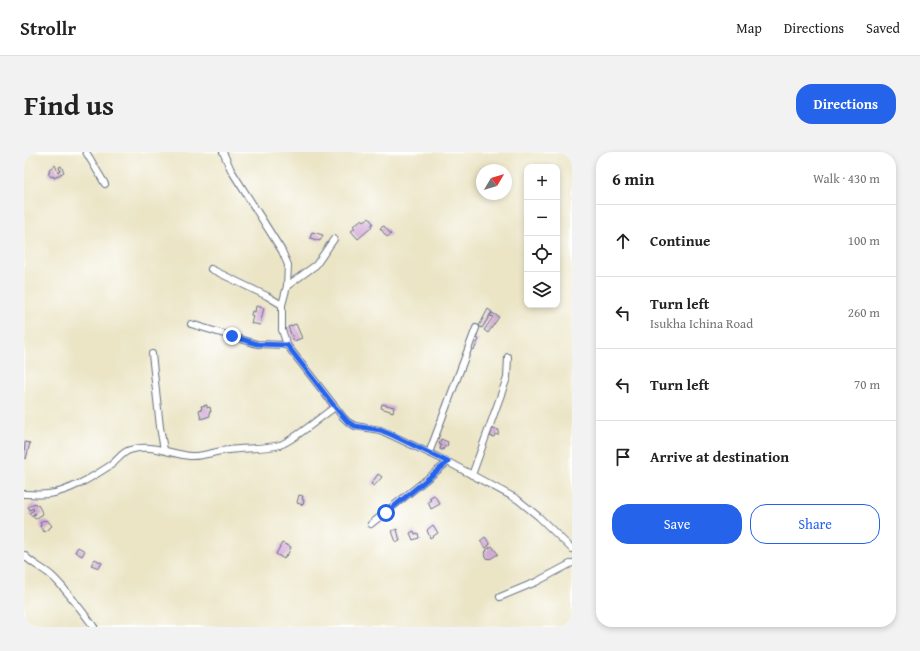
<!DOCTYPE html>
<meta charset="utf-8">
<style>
:root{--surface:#fff;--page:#f2f2f2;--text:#222;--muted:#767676;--line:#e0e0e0;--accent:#2563eb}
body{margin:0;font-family:"Gentium Book Plus",serif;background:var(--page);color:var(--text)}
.controls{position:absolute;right:12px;top:12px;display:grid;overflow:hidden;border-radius:8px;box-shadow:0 2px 6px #0003}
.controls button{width:36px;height:36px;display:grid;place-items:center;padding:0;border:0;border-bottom:1px solid var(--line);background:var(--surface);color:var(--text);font:20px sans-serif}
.compass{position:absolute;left:452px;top:12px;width:36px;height:36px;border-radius:50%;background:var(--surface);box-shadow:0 2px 6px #0003;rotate:52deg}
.stop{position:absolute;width:12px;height:12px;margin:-9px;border:3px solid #2563eb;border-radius:50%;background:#fff}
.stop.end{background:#2563eb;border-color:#fff;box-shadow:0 1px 4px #0008}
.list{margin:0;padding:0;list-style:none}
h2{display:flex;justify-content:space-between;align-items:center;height:52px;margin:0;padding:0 16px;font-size:17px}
h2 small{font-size:13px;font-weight:400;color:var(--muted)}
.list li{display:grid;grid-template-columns:26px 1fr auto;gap:12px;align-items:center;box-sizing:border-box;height:72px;padding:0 16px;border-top:1px solid var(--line)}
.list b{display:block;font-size:15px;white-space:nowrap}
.list p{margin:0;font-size:13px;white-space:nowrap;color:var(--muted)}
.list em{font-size:13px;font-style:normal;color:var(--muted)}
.actions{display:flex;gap:8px;padding:12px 16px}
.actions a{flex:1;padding:9px 0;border:1px solid var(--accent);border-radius:16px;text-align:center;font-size:14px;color:var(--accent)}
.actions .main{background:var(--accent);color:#fff}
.icon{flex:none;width:22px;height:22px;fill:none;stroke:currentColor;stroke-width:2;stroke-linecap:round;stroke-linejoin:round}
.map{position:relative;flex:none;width:548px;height:475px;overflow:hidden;border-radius:16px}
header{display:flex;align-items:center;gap:24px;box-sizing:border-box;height:56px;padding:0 20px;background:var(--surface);border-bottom:1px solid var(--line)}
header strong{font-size:19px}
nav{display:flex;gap:22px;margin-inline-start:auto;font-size:14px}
.intro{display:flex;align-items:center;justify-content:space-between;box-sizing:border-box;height:96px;padding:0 24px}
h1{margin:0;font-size:28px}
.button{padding:10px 18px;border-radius:16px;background:var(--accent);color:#fff;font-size:14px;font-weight:700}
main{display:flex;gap:24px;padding:0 24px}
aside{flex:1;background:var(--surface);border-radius:16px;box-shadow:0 2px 6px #0003}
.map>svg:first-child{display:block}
</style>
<header>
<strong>Strollr</strong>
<nav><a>Map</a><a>Directions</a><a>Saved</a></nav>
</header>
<div class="intro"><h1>Find us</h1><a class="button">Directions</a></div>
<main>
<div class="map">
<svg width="548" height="475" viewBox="0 0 548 475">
<rect width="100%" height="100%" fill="#fff"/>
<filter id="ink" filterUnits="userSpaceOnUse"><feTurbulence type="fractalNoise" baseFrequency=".025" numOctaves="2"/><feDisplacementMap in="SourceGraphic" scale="8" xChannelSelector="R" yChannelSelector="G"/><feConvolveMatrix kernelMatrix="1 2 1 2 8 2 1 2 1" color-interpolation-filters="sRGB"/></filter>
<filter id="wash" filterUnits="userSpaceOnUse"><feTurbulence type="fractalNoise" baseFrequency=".012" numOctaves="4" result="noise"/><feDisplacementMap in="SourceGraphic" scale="16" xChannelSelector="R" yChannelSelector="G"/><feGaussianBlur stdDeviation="0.9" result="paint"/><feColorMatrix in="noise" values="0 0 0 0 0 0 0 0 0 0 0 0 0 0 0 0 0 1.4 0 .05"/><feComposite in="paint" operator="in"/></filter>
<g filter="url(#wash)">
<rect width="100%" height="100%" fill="#ebe5c6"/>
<g id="blocks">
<!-- building -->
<g fill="#d3a7d5">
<polygon points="31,13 34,20 36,18 35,15 37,14 40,20 30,26 29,24 27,25 24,21 26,20 25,17"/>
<polygon points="345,66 349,71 347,74 348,75 334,87 327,79 331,76 329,74 338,67 340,69"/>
<polygon points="360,74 367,82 363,85 356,76"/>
<polygon points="288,80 299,83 296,89 286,86"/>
<polygon points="232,154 240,156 236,173 227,171 229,164 227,163 228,159 231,160"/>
<polygon points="464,157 468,160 458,176 455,174"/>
<polygon points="468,161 475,165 464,181 460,178 469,165 466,164"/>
<polygon points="272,172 278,186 270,189 264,175"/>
<polygon points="451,186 455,187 450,198 447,196"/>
<polygon points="358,252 370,255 369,260 357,256"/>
<polygon points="183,253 183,256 186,255 187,260 185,260 186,264 177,267 175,258 178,257 177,254"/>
<polygon points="468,277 475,278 474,283 471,282 470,285 466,284"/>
<polygon points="417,287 424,290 423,295 421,294 419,298 416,297 417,293 415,292"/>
<polygon points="1,290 6,291 2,307 0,306"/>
<polygon points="354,322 358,325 350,334 347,332"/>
<polygon points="275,343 279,344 278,347 280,348 279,353 273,351"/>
<polygon points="410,343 416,352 407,357 404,350 407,348 405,346"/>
<polygon points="11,351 12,354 14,353 19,362 11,367 9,364 12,362 11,361 7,364 5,361 10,358 9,356 6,358 4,355"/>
<polygon points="20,368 21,369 23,368 28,374 20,380 16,374 17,372 16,370"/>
<polygon points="409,373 414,381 406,386 403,378"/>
<polygon points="373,377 376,389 372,390 368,379"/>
<polygon points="390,379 391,382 394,381 395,386 389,388 386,381"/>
<polygon points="461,385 466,392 462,396 456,389"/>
<polygon points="258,391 267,395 263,404 262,403 260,407 252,402"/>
<polygon points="468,394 474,402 466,407 465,406 464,407 461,404 462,403 461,400 463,399 462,398"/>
<polygon points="54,395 61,399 58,404 51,400"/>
<polygon points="71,407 78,411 75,416 67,413"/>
</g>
</g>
</g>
<g filter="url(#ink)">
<use href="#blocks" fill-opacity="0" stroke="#646f82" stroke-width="1"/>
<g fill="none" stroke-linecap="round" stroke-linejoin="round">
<!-- minor casing -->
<g stroke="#646f82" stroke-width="8">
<g id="minor">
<polyline points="62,0 81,32"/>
<polyline points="199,0 207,18 258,99 264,113 263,134 258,153 258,178 263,193 319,265 324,270 331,274 356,278 367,283 424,310 493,347 515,365 548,397"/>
<polyline points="187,117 243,144 258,153"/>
<polyline points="263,134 292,113 310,87"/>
<polyline points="167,172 233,192 263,193"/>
<polyline points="128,202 136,275 140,298"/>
<polyline points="405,301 452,176"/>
<polyline points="448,323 483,226 484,205"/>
<path d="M 0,342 C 8,342 16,343 24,342 C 45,340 70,324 87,313 C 94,308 98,300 106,298 C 126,291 146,302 166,304 C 179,305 191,299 205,298 C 220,296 241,297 256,293 C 269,289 298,264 311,255"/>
<polyline points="347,372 424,310"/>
<path d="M 0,403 C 8,412 19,416 28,424 C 42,437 58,459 70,475"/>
<polyline points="476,445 512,430 548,411"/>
</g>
</g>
<!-- minor -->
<use href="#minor" stroke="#fff" stroke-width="6"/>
</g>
</g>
<g fill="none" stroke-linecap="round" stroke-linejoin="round" filter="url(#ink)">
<!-- route -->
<polyline stroke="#2563eb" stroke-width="5" points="208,184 233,192 263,193 311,255 324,270 331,274 356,278 368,283 424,310 362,361"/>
</g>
</svg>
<div class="controls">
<button>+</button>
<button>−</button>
<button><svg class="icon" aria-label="locate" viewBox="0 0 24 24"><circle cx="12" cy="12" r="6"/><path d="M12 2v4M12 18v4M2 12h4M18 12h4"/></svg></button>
<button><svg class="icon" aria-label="layers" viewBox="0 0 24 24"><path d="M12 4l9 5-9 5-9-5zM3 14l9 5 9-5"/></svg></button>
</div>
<svg class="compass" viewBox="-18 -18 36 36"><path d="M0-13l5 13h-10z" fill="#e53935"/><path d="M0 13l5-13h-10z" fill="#767676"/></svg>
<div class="stop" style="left:362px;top:361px"></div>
<div class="stop end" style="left:208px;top:184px"></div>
</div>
<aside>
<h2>6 min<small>Walk · 430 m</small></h2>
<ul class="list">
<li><svg class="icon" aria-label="ahead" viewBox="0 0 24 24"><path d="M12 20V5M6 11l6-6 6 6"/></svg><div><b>Continue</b></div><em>100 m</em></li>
<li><svg class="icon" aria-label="left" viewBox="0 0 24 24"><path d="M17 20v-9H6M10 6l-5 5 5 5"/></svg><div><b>Turn left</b><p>Isukha Ichina Road</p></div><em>260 m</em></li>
<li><svg class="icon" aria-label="left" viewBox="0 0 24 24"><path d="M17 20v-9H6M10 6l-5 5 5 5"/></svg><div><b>Turn left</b></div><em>70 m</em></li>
<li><svg class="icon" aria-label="arrive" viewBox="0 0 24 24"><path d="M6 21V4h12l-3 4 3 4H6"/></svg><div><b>Arrive at destination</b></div></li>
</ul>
<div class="actions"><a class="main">Save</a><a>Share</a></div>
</aside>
</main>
